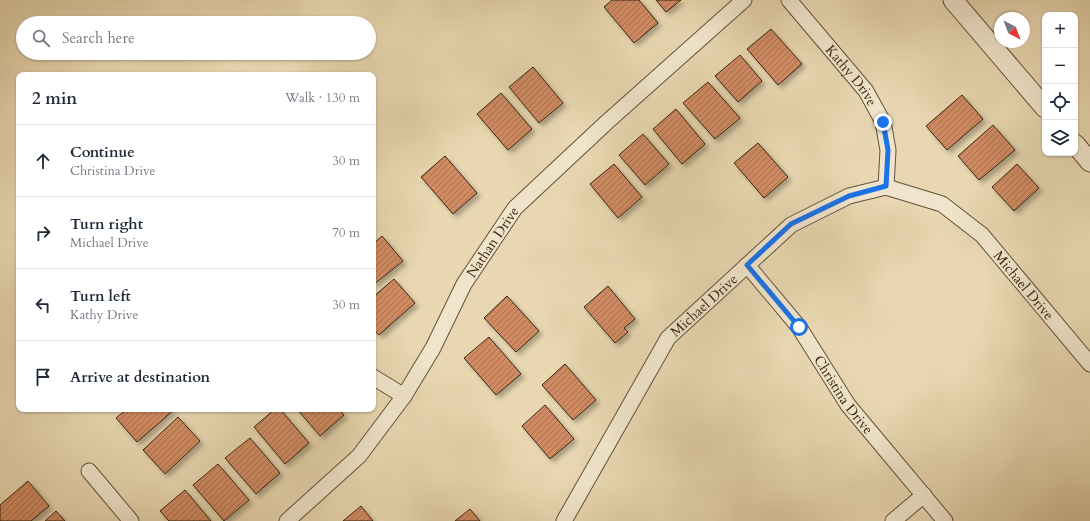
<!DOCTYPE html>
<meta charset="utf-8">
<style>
:root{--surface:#fff;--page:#f6f6f7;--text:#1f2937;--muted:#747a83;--line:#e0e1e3}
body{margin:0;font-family:Cardo,serif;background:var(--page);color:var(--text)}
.controls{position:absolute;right:12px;top:12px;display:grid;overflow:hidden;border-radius:8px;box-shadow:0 1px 3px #0004}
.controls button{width:36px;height:36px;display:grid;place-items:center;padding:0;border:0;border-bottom:1px solid var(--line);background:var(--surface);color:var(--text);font:20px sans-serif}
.compass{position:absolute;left:994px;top:12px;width:36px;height:36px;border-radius:50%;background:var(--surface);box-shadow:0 1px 3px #0004;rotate:138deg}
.stop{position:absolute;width:12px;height:12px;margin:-9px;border:3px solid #1a73e8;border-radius:50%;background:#fff}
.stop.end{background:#1a73e8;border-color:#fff;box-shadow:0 1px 4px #0008}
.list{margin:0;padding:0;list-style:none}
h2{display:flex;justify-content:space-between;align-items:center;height:52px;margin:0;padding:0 16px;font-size:17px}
h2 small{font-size:13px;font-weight:400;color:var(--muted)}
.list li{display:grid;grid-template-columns:26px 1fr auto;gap:12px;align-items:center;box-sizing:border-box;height:72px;padding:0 16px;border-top:1px solid var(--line)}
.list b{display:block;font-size:15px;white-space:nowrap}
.list p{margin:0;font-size:13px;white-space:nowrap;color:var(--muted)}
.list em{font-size:13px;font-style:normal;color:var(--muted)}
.icon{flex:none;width:22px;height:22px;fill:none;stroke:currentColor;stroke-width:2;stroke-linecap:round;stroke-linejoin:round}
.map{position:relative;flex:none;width:1090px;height:521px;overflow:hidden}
.search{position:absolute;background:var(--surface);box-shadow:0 1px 3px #0004;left:16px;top:16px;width:360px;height:44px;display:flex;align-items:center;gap:10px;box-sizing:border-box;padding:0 14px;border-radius:22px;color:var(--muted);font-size:15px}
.panel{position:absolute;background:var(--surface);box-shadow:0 1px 3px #0004;left:16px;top:72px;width:360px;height:340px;border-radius:8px}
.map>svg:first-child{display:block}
</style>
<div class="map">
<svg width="1090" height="521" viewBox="0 0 1090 521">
<defs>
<pattern id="building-hatch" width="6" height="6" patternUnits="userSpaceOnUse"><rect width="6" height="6" fill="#d08b62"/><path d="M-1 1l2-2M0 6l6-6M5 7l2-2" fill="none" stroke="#aa714f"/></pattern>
<filter id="shadow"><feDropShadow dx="3.5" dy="3.5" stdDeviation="2" flood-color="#0004"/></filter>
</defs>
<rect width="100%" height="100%" fill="#e8d7b1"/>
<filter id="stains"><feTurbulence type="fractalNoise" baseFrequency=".005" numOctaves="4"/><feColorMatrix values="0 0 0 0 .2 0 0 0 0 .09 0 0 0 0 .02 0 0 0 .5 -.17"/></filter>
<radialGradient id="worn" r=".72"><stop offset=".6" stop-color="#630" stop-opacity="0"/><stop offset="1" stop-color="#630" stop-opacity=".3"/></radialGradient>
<!-- building -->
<g fill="url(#building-hatch)" stroke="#372512" filter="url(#shadow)">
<polygon points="612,0 639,0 658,23 634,43 604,7"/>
<polygon points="656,0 681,0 666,12"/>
<polygon points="771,29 802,64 778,85 747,49"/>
<polygon points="740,55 762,81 738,102 715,76"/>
<polygon points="533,67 563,103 539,123 509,87"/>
<polygon points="708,82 740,118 715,139 683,103"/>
<polygon points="501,93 532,129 508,150 477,114"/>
<polygon points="962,95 983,119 947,150 926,126"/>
<polygon points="676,109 705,144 682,164 653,129"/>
<polygon points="993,125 1015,150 979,180 958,156"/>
<polygon points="643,134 669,164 645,185 619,155"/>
<polygon points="758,143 788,177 764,198 734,163"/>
<polygon points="445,156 477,193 453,214 421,177"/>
<polygon points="614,164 642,197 618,218 590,184"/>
<polygon points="1017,164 1039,188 1014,211 992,187"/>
<polygon points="382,236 403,261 373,285 373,244"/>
<polygon points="394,279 415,303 379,335 373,329 373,297"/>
<polygon points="608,286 635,319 624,328 628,332 615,343 584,307"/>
<polygon points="507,296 539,331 516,352 484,318"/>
<polygon points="489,337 521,374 496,395 464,358"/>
<polygon points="565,364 596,400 573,420 542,385"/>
<polygon points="545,405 574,439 550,459 522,426"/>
<polygon points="127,409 175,409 137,442 116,418"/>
<polygon points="275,409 280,409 309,443 285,464 254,427"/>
<polygon points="297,409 338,409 344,415 320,436"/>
<polygon points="178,417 200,441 165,474 143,450"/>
<polygon points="250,438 280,473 256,494 225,458"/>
<polygon points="218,464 249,500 224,521 193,485"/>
<polygon points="28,481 49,506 31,521 0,521 0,505"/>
<polygon points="185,490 211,521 169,521 160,511"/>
<polygon points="361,506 373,521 343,521"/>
<polygon points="470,509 480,521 455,521"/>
<polygon points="56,511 65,521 45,521"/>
</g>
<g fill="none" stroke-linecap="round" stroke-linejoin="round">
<!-- minor casing -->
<g stroke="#63523a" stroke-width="17">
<g id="minor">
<path id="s1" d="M 789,0 L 866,91 L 883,122 L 888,150 L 886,187"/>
<path id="s2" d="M 747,265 L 799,327 L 848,405 L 945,521"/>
<polyline points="373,377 404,396"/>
<polyline points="89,471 131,521"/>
<path id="s3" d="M 287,521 L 359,456 L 404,396 L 433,348 L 464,284 L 515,208 L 607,122 L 744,0"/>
<path id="s4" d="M 564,521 L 668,338 L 791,225 L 849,196 L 886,187 L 942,204 L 982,235 L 1090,364"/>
<polyline points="893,521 924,495"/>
</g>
</g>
<!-- tertiary casing -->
<g stroke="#63523a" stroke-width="21">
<g id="tertiary">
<polyline points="953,0 1045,108"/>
<polyline points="1075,144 1090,162"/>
</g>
</g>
<!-- minor -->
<use href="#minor" stroke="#f0e5cc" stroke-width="15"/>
<!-- tertiary -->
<use href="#tertiary" stroke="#f0e5cc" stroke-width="19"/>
</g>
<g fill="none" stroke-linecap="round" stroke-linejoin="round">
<!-- route -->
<polyline stroke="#1a73e8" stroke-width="5" points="799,327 747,265 791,224 849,196 886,186 888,150 883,122"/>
</g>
<g text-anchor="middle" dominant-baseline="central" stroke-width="3" stroke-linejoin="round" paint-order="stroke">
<!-- street labels -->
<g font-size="14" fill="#372512" stroke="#f0e5cc">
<text stroke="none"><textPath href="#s1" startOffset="98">Kathy Drive</textPath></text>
<text stroke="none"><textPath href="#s3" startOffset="350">Nathan Drive</textPath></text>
<text stroke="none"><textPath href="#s4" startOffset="655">Michael Drive</textPath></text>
<text stroke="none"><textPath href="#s4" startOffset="259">Michael Drive</textPath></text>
<text stroke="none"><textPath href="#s2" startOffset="162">Christina Drive</textPath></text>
</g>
</g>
<rect width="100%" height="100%" filter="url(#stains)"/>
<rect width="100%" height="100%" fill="url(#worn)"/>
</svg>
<div class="controls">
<button>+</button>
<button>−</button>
<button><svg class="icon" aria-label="locate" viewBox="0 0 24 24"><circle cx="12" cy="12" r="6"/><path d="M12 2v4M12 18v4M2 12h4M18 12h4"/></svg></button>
<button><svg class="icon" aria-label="layers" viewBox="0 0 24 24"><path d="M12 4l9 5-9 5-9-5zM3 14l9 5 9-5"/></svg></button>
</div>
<svg class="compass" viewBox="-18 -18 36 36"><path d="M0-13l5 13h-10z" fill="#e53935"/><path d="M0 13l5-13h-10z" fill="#747a83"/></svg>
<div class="stop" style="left:799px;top:327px"></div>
<div class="stop end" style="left:883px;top:122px"></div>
<div class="search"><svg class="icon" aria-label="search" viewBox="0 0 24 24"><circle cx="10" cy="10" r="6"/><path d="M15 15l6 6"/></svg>Search here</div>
<section class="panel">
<h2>2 min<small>Walk · 130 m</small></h2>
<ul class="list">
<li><svg class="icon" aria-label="ahead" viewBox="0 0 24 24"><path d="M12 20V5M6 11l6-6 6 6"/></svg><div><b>Continue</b><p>Christina Drive</p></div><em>30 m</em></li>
<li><svg class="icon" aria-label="right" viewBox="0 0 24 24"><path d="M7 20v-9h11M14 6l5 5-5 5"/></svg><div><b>Turn right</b><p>Michael Drive</p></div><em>70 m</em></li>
<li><svg class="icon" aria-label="left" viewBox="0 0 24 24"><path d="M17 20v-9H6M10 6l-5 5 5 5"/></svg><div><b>Turn left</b><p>Kathy Drive</p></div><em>30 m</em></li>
<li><svg class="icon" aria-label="arrive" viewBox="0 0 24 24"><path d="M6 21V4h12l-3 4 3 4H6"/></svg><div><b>Arrive at destination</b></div></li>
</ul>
</section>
</div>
